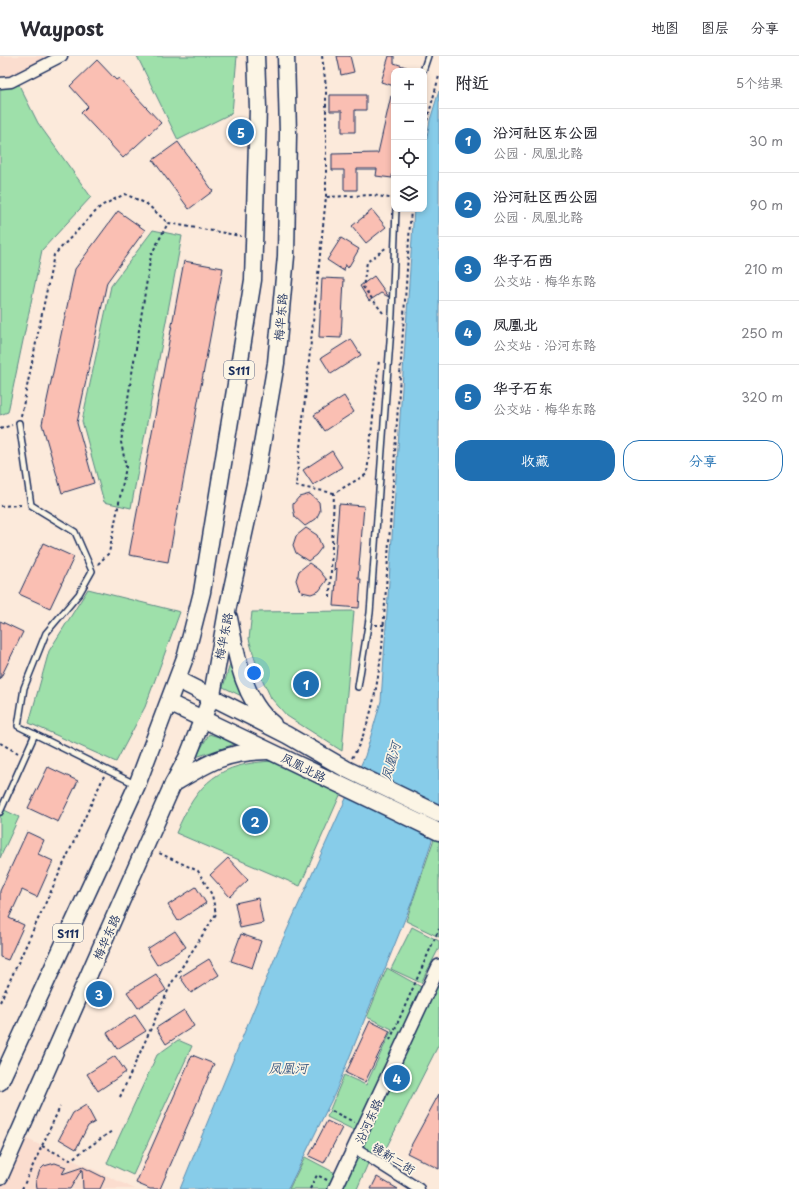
<!DOCTYPE html>
<html lang="zh">
<meta charset="utf-8">
<style>
:root{--surface:#fff;--page:#f2f2f3;--text:#2b2b33;--muted:#7c7c81;--line:#e1e1e2;--accent:#1f6fb2}
body{margin:0;font-family:"Playpen Sans","LXGW WenKai TC",sans-serif;background:var(--page);color:var(--text)}
.controls{position:absolute;right:12px;top:12px;display:grid;overflow:hidden;border-radius:8px;box-shadow:0 2px 6px #0003}
.controls button{width:36px;height:36px;display:grid;place-items:center;padding:0;border:0;border-bottom:1px solid var(--line);background:var(--surface);color:var(--text);font:20px sans-serif}
.you{position:absolute;left:254px;top:617px;width:14px;height:14px;margin:-10px;border:3px solid #fff;border-radius:50%;background:#1a73e8;box-shadow:0 0 0 6px #1a73e833}
.badge{display:grid;place-items:center;width:26px;height:26px;border-radius:50%;background:var(--accent);color:#fff;font-size:13px;font-weight:700}
.pin{position:absolute;translate:-50% -50%;border:2px solid #fff;box-shadow:0 1px 4px #0006}
.list{margin:0;padding:0;list-style:none}
h2{display:flex;justify-content:space-between;align-items:center;height:52px;margin:0;padding:0 16px;font-size:17px}
h2 small{font-size:13px;font-weight:400;color:var(--muted)}
.list li{display:grid;grid-template-columns:26px 1fr auto;gap:12px;align-items:center;box-sizing:border-box;height:64px;padding:0 16px;border-top:1px solid var(--line)}
.list b{display:block;font-size:15px;white-space:nowrap}
.list p{margin:0;font-size:13px;white-space:nowrap;color:var(--muted)}
.list em{font-size:13px;font-style:normal;color:var(--muted)}
.actions{display:flex;gap:8px;padding:12px 16px}
.actions a{flex:1;padding:9px 0;border:1px solid var(--accent);border-radius:16px;text-align:center;font-size:14px;color:var(--accent)}
.actions .main{background:var(--accent);color:#fff}
.icon{flex:none;width:22px;height:22px;fill:none;stroke:currentColor;stroke-width:2;stroke-linecap:round;stroke-linejoin:round}
.map{position:relative;flex:none;width:439px;height:1133px;overflow:hidden}
header{display:flex;align-items:center;gap:24px;box-sizing:border-box;height:56px;padding:0 20px;background:var(--surface);border-bottom:1px solid var(--line)}
header strong{font-size:19px}
nav{display:flex;gap:22px;margin-inline-start:auto;font-size:14px}
main{display:flex}
aside{flex:1;background:var(--surface)}
.map>svg:first-child{display:block}
</style>
<header>
<strong>Waypost</strong>
<nav><a>地图</a><a>图层</a><a>分享</a></nav>
</header>
<main>
<div class="map">
<svg width="439" height="1133" viewBox="0 0 439 1133">
<rect width="100%" height="100%" fill="#fceadb"/>
<filter id="ink" filterUnits="userSpaceOnUse"><feTurbulence type="fractalNoise" baseFrequency=".025" numOctaves="2"/><feDisplacementMap in="SourceGraphic" scale="8" xChannelSelector="R" yChannelSelector="G"/><feConvolveMatrix kernelMatrix="1 2 1 2 8 2 1 2 1" color-interpolation-filters="sRGB"/></filter>
<g filter="url(#ink)">
<!-- built -->
<g fill="#fbddcf">
<polygon points="0,0 60,0 0,26"/>
<polygon points="18,1079 99,1116 135,1133 0,1133 0,1120"/>
</g>
<!-- green -->
<g fill="#9ee0aa" stroke="#5c8884">
<polygon points="137,0 237,0 232,57 178,84"/>
<polygon points="17,25 38,67 91,141 42,194 8,356 0,359 0,33"/>
<polygon points="153,174 182,180 131,452 104,446 82,365 111,230"/>
<polygon points="88,533 180,556 145,651 116,706 29,667 49,595"/>
<polygon points="354,555 342,695 287,660 271,642 258,614 249,583 252,556"/>
<polygon points="231,605 256,647 223,631"/>
<polygon points="209,678 238,687 196,701"/>
<path d="M 275,705 L 341,737 L 300,830 L 176,777 C 198,725 219,707 275,705 Z"/>
<polygon points="0,752 19,761 0,802"/>
<polygon points="436,777 439,779 439,881 406,865"/>
<polygon points="412,871 439,885 439,892 421,927 391,913"/>
<polygon points="387,912 425,933 358,1076 327,1061 344,1019 366,1029 392,973 367,961"/>
<polygon points="439,923 439,988 380,1104 361,1092"/>
<polygon points="178,984 192,990 133,1119 107,1107 157,999"/>
<polygon points="357,1097 369,1105 357,1133 339,1133"/>
<polygon points="305,1101 341,1120 334,1133 289,1133"/>
</g>
<!-- water -->
<polygon fill="#87cce9" stroke="#5c8db1" points="439,35 439,763 411,848 335,1037 288,1133 180,1133 279,892 365,700 381,645 414,153 424,153 424,98 430,64"/>
<!-- building -->
<g fill="#fabfb3" stroke="#1b2f5e">
<polygon points="337,0 350,0 354,16 341,19"/>
<polygon points="389,0 394,0 394,7 412,13 412,15 394,15 394,30 381,26"/>
<polygon points="97,4 116,24 119,22 161,67 123,102 81,57 88,50 70,30"/>
<polygon points="330,39 366,39 366,54 355,54 355,76 342,76 342,55 330,55"/>
<polygon points="391,40 394,40 394,101 392,122 376,120 377,113 357,113 357,134 344,134 344,114 332,114 332,98 378,97"/>
<polygon points="178,86 213,135 189,153 153,104"/>
<polygon points="372,154 386,171 366,187 352,170"/>
<polygon points="118,155 145,174 107,226 77,367 94,427 62,437 42,368 75,213"/>
<polygon points="341,182 359,193 348,212 345,208 344,215 327,204"/>
<polygon points="184,205 223,212 168,506 129,499"/>
<polygon points="374,220 389,241 381,237 369,245 360,230"/>
<polygon points="322,222 344,223 341,282 319,281"/>
<polygon points="351,283 361,299 331,318 321,302"/>
<polygon points="344,340 354,356 325,375 314,359"/>
<polygon points="332,395 342,411 313,429 303,414"/>
<polygon points="310,438 319,446 320,455 316,463 305,470 295,461 293,452 293,448 299,441"/>
<polygon points="339,448 364,450 358,523 361,523 359,552 334,550 337,512 334,515"/>
<polygon points="306,472 317,479 322,491 316,499 308,505 296,497 293,489 296,480"/>
<polygon points="43,487 74,501 50,552 19,538"/>
<polygon points="309,507 319,514 327,524 319,535 311,538 302,536 299,533 296,524 299,515"/>
<polygon points="0,565 23,576 0,623"/>
<polygon points="48,711 78,725 58,766 28,752"/>
<polygon points="27,776 44,784 38,798 53,805 37,841 22,834 9,862 24,869 8,904 0,901 0,835"/>
<polygon points="228,802 248,824 230,841 210,819"/>
<polygon points="196,831 206,847 178,865 168,849"/>
<polygon points="258,842 263,867 240,872 235,847"/>
<polygon points="175,875 186,891 157,909 147,893"/>
<polygon points="241,878 261,885 252,912 231,905"/>
<polygon points="209,903 219,919 191,937 180,921"/>
<polygon points="156,918 166,934 138,952 127,936"/>
<polygon points="184,954 194,970 166,988 156,972"/>
<polygon points="135,959 146,975 117,993 107,977"/>
<polygon points="370,965 390,975 365,1026 346,1017"/>
<polygon points="192,999 214,1008 160,1133 150,1133 136,1127"/>
<polygon points="115,1000 126,1016 98,1035 87,1018"/>
<polygon points="439,1038 439,1113 407,1097"/>
<polygon points="86,1049 95,1066 88,1070 76,1093 59,1083 73,1057"/>
<polygon points="327,1065 342,1072 324,1107 309,1100"/>
<polygon points="55,1107 66,1111 62,1118 83,1111 105,1122 100,1133 83,1133 82,1113 70,1133 37,1133 36,1125 40,1114 44,1110"/>
<polygon points="377,1121 398,1133 371,1133"/>
</g>
<g fill="none" stroke-linecap="round" stroke-linejoin="round">
<!-- service casing -->
<g stroke="#1b2f5e" stroke-width="8">
<g id="service">
<polyline points="423,15 428,0"/>
<polyline points="19,367 31,449 75,476 92,515 79,538 46,577 24,632 18,670 135,728"/>
<polyline points="358,631 370,557 392,258 396,153"/>
<polyline points="0,756 35,678"/>
</g>
</g>
<!-- minor casing -->
<g stroke="#1b2f5e" stroke-width="13">
<g id="minor">
<polyline points="0,27 11,26 62,0"/>
<polyline points="355,1092 419,1133"/>
</g>
</g>
<!-- tertiary casing -->
<g stroke="#1b2f5e" stroke-width="16">
<polyline id="tertiary" points="335,1133 439,910"/>
</g>
<!-- primary casing -->
<g stroke="#1b2f5e" stroke-width="19">
<g id="primary">
<path d="M 229,562 C 236,597 243,645 273,668"/>
<polyline points="178,624 287,679 346,713 439,758"/>
<polyline points="169,647 439,776"/>
<path d="M 173,728 C 208,707 224,696 267,695"/>
<polyline points="0,1026 137,729 186,599 202,536 253,224 258,52 256,0"/>
<polyline points="0,1120 173,728 188,700 212,639 227,555 256,423 276,307 286,200 288,77 286,0"/>
</g>
</g>
<!-- path -->
<g stroke="#1b2f5e" stroke-width="2" stroke-dasharray="3 3" stroke-linecap="butt">
<polyline points="322,0 326,30 326,141"/>
<polyline points="424,76 439,20"/>
<polyline points="383,257 363,231 367,206 387,191"/>
<polyline points="21,360 54,199 101,150 125,138 147,148 168,167 241,180"/>
<polyline points="0,373 12,369"/>
<polyline points="334,437 296,430 326,141 373,139 394,143"/>
<polyline points="0,450 23,449"/>
<polyline points="98,508 109,497 126,411 121,386 151,199 168,167"/>
<polyline points="330,541 334,437 367,418 379,304"/>
<polyline points="375,569 384,569"/>
<polyline points="0,687 18,697"/>
<path d="M 352,702 C 372,668 377,630 382,592 L 411,153"/>
<polyline points="0,946 104,720"/>
<polyline points="390,984 439,873"/>
<polyline points="120,1041 171,928 216,858 212,839 198,815 157,796"/>
<polyline points="332,1055 354,1066"/>
<polyline points="42,1090 70,1104 112,1075"/>
<polyline points="22,1133 60,1051"/>
<polyline points="310,1133 317,1119 327,1124"/>
</g>
<!-- service -->
<use href="#service" stroke="#fcf5e5" stroke-width="5"/>
<!-- minor -->
<use href="#minor" stroke="#fcf5e5" stroke-width="10"/>
<!-- tertiary -->
<use href="#tertiary" stroke="#fcf5e5" stroke-width="13"/>
<!-- primary -->
<use href="#primary" stroke="#fcf5e5" stroke-width="16"/>
</g>
</g>
<g text-anchor="middle" dominant-baseline="central" stroke-width="3.5" stroke-linejoin="round" paint-order="stroke">
<!-- shield labels -->
<g fill="#fcf5e5" stroke="#5e6a86" stroke-width="1">
<rect x="224" y="305" width="30" height="18" rx="3"/>
<rect x="53" y="868" width="30" height="18" rx="3"/>
</g>
<g font-size="11" font-weight="bold" fill="#1b2f5e">
<text x="239" y="314">S111</text>
<text x="68" y="877">S111</text>
</g>
<!-- street labels -->
<g font-size="12" fill="#1b2f5e" stroke="#fcf5e5">
<text transform="translate(280 261) rotate(-85)">梅华东路</text>
<text transform="translate(223 580) rotate(-79)">梅华东路</text>
<text transform="translate(304 711) rotate(27)">凤凰北路</text>
<text transform="translate(106 881) rotate(-66)">梅华东路</text>
<text transform="translate(368 1065) rotate(-65)">沿河东路</text>
<text transform="translate(394 1102) rotate(32)">镜新二街</text>
</g>
<!-- water labels -->
<g font-size="13" font-style="italic" fill="#365681" stroke="#fcf5e5">
<text transform="translate(390 705) rotate(-74)">凤凰河</text>
<text x="288" y="1011">凤凰河</text>
</g>
</g>
</svg>
<div class="controls">
<button>+</button>
<button>−</button>
<button><svg class="icon" aria-label="locate" viewBox="0 0 24 24"><circle cx="12" cy="12" r="6"/><path d="M12 2v4M12 18v4M2 12h4M18 12h4"/></svg></button>
<button><svg class="icon" aria-label="layers" viewBox="0 0 24 24"><path d="M12 4l9 5-9 5-9-5zM3 14l9 5 9-5"/></svg></button>
</div>
<div class="you"></div>
<div class="pin badge" style="left:306px;top:628px">1</div>
<div class="pin badge" style="left:255px;top:765px">2</div>
<div class="pin badge" style="left:99px;top:938px">3</div>
<div class="pin badge" style="left:397px;top:1022px">4</div>
<div class="pin badge" style="left:241px;top:76px">5</div>
</div>
<aside>
<h2>附近<small>5个结果</small></h2>
<ul class="list">
<li><span class="badge">1</span><div><b>沿河社区东公园</b><p>公园 · 凤凰北路</p></div><em>30 m</em></li>
<li><span class="badge">2</span><div><b>沿河社区西公园</b><p>公园 · 凤凰北路</p></div><em>90 m</em></li>
<li><span class="badge">3</span><div><b>华子石西</b><p>公交站 · 梅华东路</p></div><em>210 m</em></li>
<li><span class="badge">4</span><div><b>凤凰北</b><p>公交站 · 沿河东路</p></div><em>250 m</em></li>
<li><span class="badge">5</span><div><b>华子石东</b><p>公交站 · 梅华东路</p></div><em>320 m</em></li>
</ul>
<div class="actions"><a class="main">收藏</a><a>分享</a></div>
</aside>
</main>
